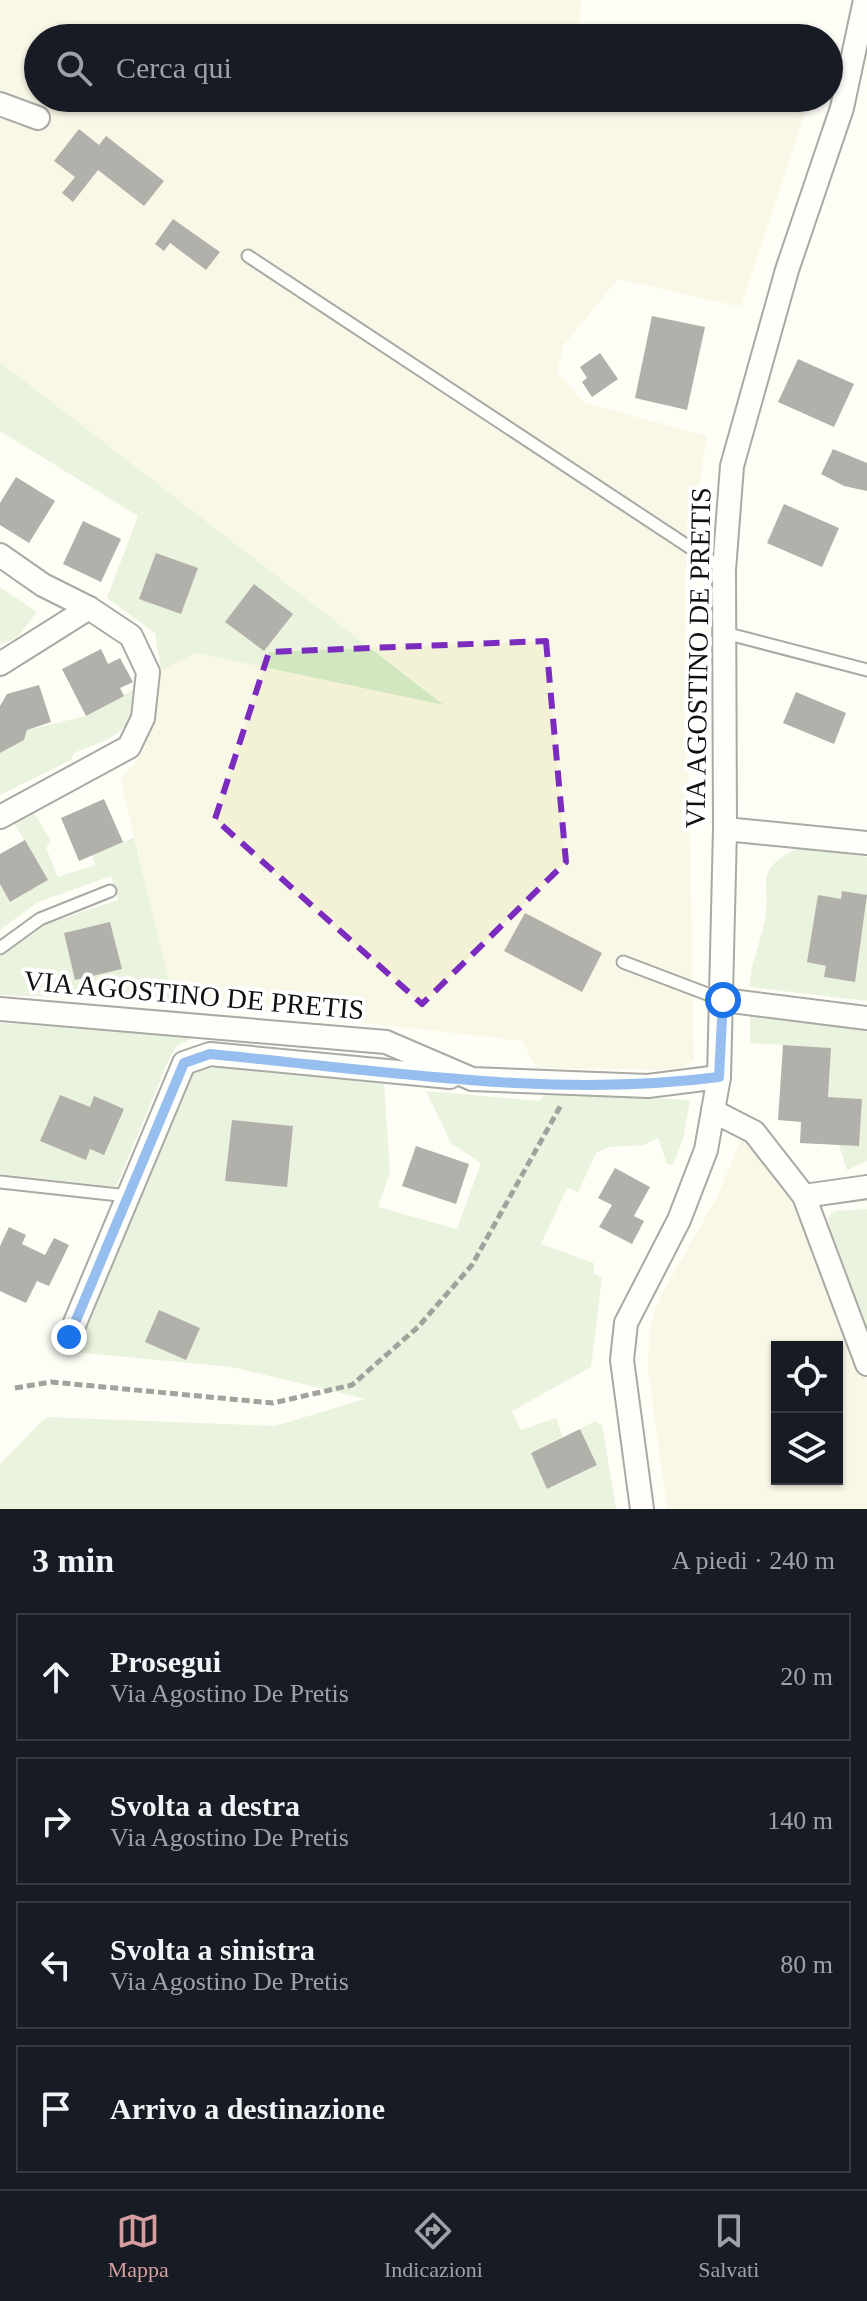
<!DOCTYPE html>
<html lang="it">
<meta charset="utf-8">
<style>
:root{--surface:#171b24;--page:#242831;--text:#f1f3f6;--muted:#9ea1a6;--line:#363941;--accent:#d69d9f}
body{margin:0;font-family:"Times New Roman",serif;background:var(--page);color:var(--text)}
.controls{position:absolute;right:24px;bottom:24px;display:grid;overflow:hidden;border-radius:0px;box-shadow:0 2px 6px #0004}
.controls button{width:72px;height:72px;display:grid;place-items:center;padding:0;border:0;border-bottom:2px solid var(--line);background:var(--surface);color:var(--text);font:40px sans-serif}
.stop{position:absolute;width:24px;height:24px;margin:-18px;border:6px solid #1a73e8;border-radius:50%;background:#fff}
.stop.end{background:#1a73e8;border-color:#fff;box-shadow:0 2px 8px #0008}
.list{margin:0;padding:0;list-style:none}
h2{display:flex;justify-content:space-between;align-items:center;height:104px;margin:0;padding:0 32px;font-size:34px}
h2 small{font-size:26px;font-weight:400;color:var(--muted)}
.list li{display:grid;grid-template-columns:52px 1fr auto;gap:24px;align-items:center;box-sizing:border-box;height:128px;margin:0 16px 16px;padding:0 16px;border:2px solid var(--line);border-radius:0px}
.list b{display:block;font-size:30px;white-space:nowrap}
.list p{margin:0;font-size:26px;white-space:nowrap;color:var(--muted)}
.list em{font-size:26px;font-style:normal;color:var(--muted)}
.icon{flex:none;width:44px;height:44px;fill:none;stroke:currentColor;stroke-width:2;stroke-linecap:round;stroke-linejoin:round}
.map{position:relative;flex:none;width:867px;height:1509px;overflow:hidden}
.search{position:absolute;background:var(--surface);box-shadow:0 2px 6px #0004;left:24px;right:24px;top:24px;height:88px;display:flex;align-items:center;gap:20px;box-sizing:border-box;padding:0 28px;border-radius:44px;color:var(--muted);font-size:30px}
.sheet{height:680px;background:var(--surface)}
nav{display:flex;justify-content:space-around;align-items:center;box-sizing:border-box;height:112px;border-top:2px solid var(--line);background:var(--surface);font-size:22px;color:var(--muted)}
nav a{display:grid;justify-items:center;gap:4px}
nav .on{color:var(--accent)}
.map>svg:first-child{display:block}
</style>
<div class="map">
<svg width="867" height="1509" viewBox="0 0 867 1509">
<rect width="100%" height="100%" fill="#fefdf5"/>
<!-- farmland -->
<g fill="#f3f2d6" fill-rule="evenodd">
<polygon points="0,0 581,0 578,38 38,38 38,98 655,98 657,107 788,103 805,113 741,307 618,279 563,346 557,373 585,403 707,436 685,577 694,1060 678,1070 537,1068 522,1041 174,1001 121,781 144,750 156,717 161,670 197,653 442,703 0,362"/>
<path d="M 741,1139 L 751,1142 L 801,1206 L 867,1369 L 867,1509 L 667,1509 L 648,1369 L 650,1325 L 661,1296 L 718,1195 ZM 777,1347 L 837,1347 L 837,1479 L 777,1479 Z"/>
</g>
<!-- green -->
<g fill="#d2e7c0">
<polygon points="0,362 444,705 197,653 161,670 155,633 107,598 138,516 0,431"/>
<polygon points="0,587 37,612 17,638 0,644"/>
<path d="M 136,688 C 132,736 115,736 74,753 L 71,760 L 0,795 L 0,753 L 24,740 L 27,730 L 86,716 Z"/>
<polygon points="34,813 51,841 46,848 58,877 95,865 92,854 134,838 174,1001 0,995 0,956 47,924 118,900 111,876 38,902 0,930 0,884 11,902 48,880 14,823"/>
<path d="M 800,847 L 867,857 L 867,1001 L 750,987 C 750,964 759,947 764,925 C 774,884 748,872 800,847 Z"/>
<polygon points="750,1016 867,1027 867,1161 847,1170 839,1145 859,1146 862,1100 828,1097 831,1048 750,1043"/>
<polygon points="0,1023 196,1036 177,1046 170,1057 116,1187 0,1174"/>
<polygon points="209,1066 384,1084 390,1173 378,1207 457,1229 481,1163 451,1143 426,1091 540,1101 545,1093 690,1100 683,1139 673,1165 667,1164 658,1138 643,1145 608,1147 596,1153 578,1192 567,1188 541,1244 594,1263 594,1274 602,1277 591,1367 512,1411 521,1430 556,1418 563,1437 531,1453 548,1489 597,1465 580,1429 595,1421 602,1425 616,1509 0,1509 0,1464 46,1417 275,1426 365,1399 232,1367 74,1352 179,1089 190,1073"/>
<polygon points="867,1209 867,1336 832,1240 828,1218 834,1211"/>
</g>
<!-- building -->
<g fill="#58524e">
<polygon points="633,25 767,31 767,38 632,38"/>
<polygon points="79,129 99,145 106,136 164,181 144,206 98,170 73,202 62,193 75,177 54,161"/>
<polygon points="173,219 220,252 206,270 170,243 164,251 155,244"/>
<polygon points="652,316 705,327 687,410 635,398"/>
<polygon points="600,353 618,379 592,397 582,382 587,378 580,367"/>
<polygon points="798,359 854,384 834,427 778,402"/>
<polygon points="833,449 867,463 867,491 844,486 821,474"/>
<polygon points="16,477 55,501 29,543 0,525 0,503"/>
<polygon points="784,504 839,528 822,567 767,543"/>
<polygon points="83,521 121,539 101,582 63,564"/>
<polygon points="156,553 198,568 181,614 139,599"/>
<polygon points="254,584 293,614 264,651 225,622"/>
<polygon points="101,649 108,664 120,658 133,682 120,688 124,696 86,716 62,669"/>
<polygon points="39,685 51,722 27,730 24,740 0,753 0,706 7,694"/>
<polygon points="796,692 846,713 834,744 783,723"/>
<polygon points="104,799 123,842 79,861 61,818"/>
<polygon points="25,840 48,880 10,902 0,884 0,854"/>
<polygon points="842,891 867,895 855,982 824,977 826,966 807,962 818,895 841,899"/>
<polygon points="525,913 602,953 582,992 504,951"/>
<polygon points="110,922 122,969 75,980 64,933"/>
<polygon points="783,1045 831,1048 828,1097 862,1099 859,1146 800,1143 801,1122 778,1120"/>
<polygon points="60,1095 90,1107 94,1096 124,1109 104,1155 90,1149 86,1160 40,1141"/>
<polygon points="232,1120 293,1126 287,1187 225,1181"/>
<polygon points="416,1146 469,1164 456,1204 402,1186"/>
<polygon points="615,1168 650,1187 634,1216 644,1221 632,1244 599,1227 612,1205 598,1198"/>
<polygon points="9,1227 26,1235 22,1244 45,1255 54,1238 69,1245 49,1286 37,1281 26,1303 0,1291 0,1246"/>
<polygon points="159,1310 200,1328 186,1360 145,1342"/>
<polygon points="580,1429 597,1465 547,1489 531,1453"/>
</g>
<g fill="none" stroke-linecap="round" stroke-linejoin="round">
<!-- service casing -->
<g stroke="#434343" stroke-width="15">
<g id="service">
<polyline points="248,256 724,570"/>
<polyline points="725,633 867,670"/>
<polyline points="0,948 40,919 110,891"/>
<polyline points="623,962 723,1000"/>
<polyline points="0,1182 128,1196"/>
</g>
</g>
<!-- minor casing -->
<g stroke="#434343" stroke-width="26">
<g id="minor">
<polyline points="0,104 38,118"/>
<polyline points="0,555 43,585 89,608 131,636 148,672 143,718 129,747 0,817"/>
<polyline points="0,664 89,608"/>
<polyline points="725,829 867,843"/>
<polyline points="723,1000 867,1018"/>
<polyline points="0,1009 386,1042 472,1079 648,1086 719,1077"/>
<polyline points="713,1111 754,1132 804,1196 867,1187"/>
<polyline points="804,1196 867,1364"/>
<polyline points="69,1337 184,1063 210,1054 450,1077"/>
<polyline points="642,1509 622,1360 626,1323 679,1220 706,1150 719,1077 725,829 724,570 732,466 787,270 842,108 865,0"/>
</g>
</g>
<!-- path -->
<polyline stroke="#323232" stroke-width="5" stroke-dasharray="8 4" stroke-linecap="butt" points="15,1388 51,1382 273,1403 352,1385 418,1327 472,1265 561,1105"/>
<!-- service -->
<use href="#service" stroke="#fff" stroke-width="11"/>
<!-- minor -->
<use href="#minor" stroke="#fff" stroke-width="22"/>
</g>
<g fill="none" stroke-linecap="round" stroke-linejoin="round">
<!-- route -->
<path stroke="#1a73e8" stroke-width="10" d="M 69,1337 L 184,1063 L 210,1054 C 378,1070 552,1099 719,1077 L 723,1000"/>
</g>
<!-- marked area -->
<path d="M0 0H867V1509H0ZM 546,641 L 566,862 L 422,1004 L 215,819 L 269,652 Z" fill="#fefdf5" fill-opacity=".55" fill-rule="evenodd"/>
<path fill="none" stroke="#7b2cbf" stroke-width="6" stroke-dasharray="16 10" stroke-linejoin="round" d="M 546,641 L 566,862 L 422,1004 L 215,819 L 269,652 Z"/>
<g text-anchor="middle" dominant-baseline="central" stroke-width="8" stroke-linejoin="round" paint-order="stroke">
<!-- street labels -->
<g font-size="28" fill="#101010" stroke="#fff">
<text transform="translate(698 658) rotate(-89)">VIA AGOSTINO DE PRETIS</text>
<text transform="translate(194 995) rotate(5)">VIA AGOSTINO DE PRETIS</text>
</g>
</g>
</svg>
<div class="controls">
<button><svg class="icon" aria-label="locate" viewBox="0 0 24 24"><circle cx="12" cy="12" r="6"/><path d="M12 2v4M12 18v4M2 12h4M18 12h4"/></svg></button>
<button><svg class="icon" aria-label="layers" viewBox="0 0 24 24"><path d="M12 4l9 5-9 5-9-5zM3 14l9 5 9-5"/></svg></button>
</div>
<div class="stop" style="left:723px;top:1000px"></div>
<div class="stop end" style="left:69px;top:1337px"></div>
<div class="search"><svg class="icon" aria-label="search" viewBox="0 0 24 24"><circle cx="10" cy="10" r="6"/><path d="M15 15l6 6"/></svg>Cerca qui</div>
</div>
<section class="sheet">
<h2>3 min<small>A piedi · 240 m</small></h2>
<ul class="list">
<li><svg class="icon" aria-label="ahead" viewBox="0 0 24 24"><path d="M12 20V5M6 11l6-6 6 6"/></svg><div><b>Prosegui</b><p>Via Agostino De Pretis</p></div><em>20 m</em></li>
<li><svg class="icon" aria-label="right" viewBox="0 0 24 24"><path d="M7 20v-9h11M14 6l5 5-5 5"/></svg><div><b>Svolta a destra</b><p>Via Agostino De Pretis</p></div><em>140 m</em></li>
<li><svg class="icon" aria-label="left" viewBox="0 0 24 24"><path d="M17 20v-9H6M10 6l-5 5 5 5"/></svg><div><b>Svolta a sinistra</b><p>Via Agostino De Pretis</p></div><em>80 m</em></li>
<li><svg class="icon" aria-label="arrive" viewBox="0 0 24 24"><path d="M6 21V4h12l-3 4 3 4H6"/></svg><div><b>Arrivo a destinazione</b></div></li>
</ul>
</section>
<nav>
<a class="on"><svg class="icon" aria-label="map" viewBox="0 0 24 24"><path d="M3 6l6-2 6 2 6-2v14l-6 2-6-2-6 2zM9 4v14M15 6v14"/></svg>Mappa</a>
<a><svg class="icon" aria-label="directions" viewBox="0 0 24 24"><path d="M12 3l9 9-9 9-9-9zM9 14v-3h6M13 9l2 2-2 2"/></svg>Indicazioni</a>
<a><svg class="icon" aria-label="saved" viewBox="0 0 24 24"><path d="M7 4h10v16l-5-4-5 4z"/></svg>Salvati</a>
</nav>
